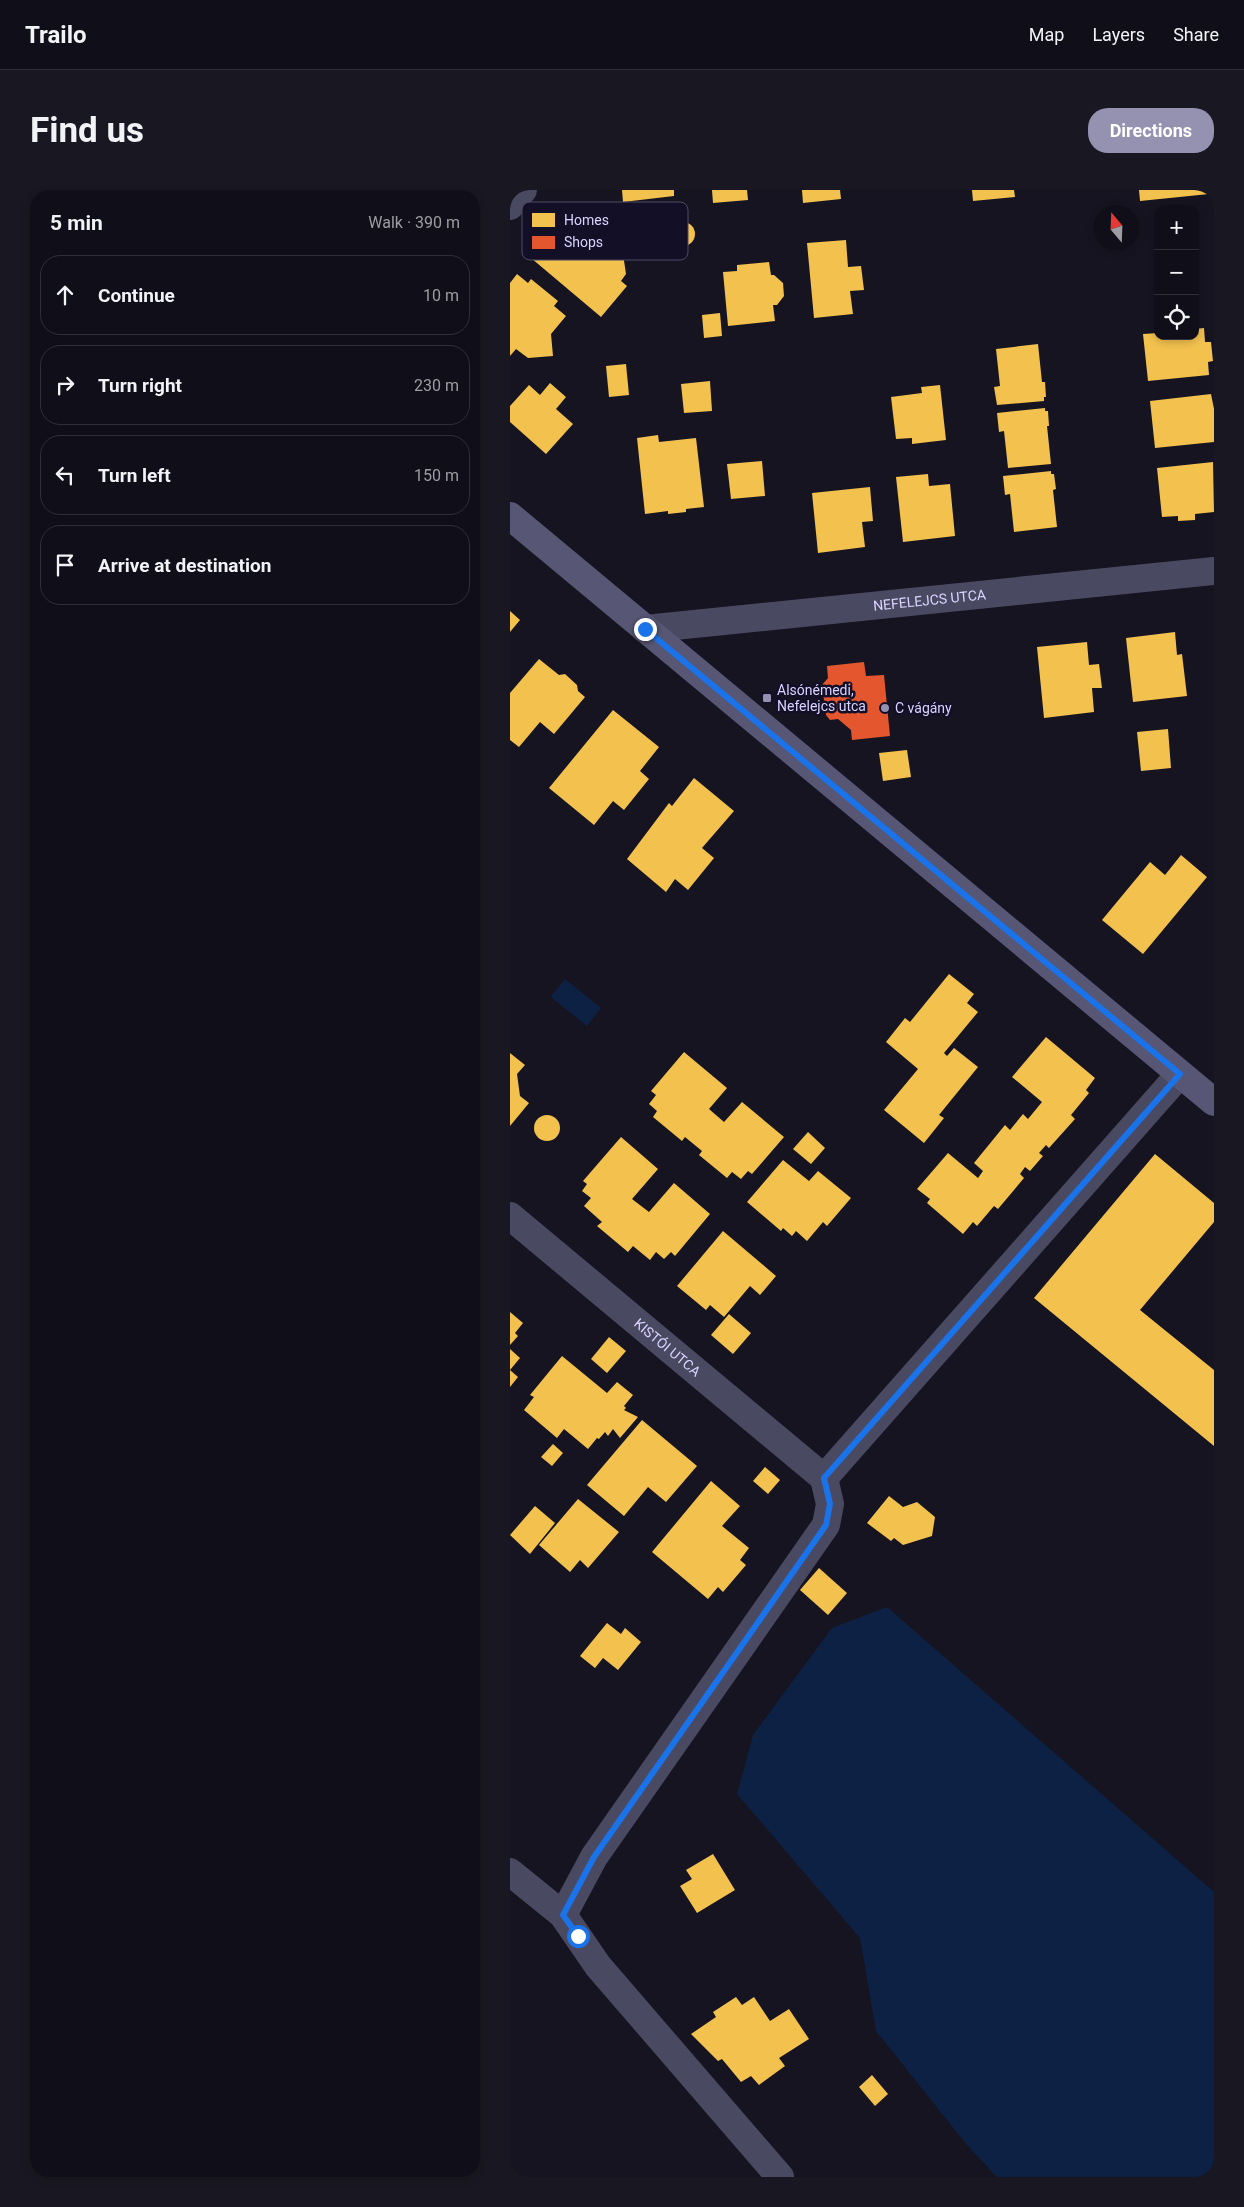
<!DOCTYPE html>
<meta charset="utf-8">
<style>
:root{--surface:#100f19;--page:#191822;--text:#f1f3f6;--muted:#9c9ca2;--line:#302f38;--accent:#9591b1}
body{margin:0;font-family:Roboto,sans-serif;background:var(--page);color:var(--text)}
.controls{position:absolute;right:15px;top:15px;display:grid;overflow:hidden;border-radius:10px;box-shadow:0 2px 8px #0003}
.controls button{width:45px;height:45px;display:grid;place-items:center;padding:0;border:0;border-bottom:1px solid var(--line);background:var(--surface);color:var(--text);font:25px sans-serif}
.compass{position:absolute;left:584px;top:15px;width:45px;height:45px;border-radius:50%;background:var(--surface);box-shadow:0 2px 8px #0003;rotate:341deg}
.stop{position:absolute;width:15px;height:15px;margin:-11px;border:4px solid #1a73e8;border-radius:50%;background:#fff}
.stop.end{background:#1a73e8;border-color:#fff;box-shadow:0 1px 5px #0008}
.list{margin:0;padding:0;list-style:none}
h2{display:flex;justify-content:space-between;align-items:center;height:65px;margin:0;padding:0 20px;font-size:21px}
h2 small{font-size:16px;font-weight:400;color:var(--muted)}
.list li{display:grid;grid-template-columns:32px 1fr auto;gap:15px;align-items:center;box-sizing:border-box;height:80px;margin:0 10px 10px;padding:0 10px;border:1px solid var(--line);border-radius:20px}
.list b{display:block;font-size:19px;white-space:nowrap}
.list em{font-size:16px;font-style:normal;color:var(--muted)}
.icon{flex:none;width:28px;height:28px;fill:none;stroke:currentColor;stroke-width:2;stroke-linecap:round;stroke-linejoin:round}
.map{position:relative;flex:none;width:704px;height:1987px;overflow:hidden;border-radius:20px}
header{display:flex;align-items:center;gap:30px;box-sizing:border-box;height:70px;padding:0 25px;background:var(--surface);border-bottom:1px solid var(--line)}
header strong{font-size:24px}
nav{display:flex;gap:28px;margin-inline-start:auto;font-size:18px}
.intro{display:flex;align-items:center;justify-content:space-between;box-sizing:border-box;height:120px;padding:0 30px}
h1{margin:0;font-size:35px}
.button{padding:12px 22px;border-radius:20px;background:var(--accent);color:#fff;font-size:18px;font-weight:700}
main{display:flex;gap:30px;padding:0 30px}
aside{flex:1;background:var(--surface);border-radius:20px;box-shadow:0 2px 8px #0003}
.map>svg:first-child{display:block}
</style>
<header>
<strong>Trailo</strong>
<nav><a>Map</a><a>Layers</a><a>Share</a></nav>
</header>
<div class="intro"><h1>Find us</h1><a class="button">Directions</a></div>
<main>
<aside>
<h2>5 min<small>Walk · 390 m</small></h2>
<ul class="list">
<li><svg class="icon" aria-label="ahead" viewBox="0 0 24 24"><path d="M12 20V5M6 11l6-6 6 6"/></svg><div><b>Continue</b></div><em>10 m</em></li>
<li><svg class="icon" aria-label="right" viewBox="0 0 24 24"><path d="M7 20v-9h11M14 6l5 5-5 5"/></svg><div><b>Turn right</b></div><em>230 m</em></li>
<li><svg class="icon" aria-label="left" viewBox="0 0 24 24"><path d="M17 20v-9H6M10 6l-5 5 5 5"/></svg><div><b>Turn left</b></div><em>150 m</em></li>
<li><svg class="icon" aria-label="arrive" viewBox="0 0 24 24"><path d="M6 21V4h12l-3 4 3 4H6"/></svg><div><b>Arrive at destination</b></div></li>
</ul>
</aside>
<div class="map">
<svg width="704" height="1987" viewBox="0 0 704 1987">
<rect width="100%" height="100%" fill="#161421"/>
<!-- water -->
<g fill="#0d2144">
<polygon points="55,789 91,818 77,836 41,807"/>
<polygon points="377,1417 704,1702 704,1987 487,1987 457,1955 366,1841 350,1748 227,1604 243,1545 322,1438"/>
</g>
<!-- homes -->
<g fill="#f2c14e">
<polygon points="112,0 164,0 164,6 113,12"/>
<polygon points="202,0 237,0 238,10 203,13"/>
<polygon points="292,0 330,0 331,9 293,13"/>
<polygon points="462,0 504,0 505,7 463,11"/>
<polygon points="629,0 698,0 699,4 630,11"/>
<polygon points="101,16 107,60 113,64 116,84 111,91 117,96 91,127 21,68 49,34 59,42 77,20"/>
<circle cx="173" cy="44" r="12"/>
<polygon points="336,50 338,77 351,76 354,100 340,101 343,124 304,128 297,53"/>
<polygon points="259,72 261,85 264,85 273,93 274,106 267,115 263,115 265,131 218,136 213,82 227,81 227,75"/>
<polygon points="7,84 18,93 21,89 48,111 44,116 56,126 41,144 43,166 18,168 6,159 0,166 0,93"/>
<polygon points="210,123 212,146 194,148 192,125"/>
<polygon points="694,138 695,152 701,152 703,171 698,172 699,185 638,191 633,144 648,143 648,146 685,146 685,139"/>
<polygon points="528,154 532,192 535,192 536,207 534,207 534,211 487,215 484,197 490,196 486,159"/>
<polygon points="116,174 119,205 99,207 96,176"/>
<polygon points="200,191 202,221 174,223 171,194"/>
<polygon points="40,193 56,207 46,219 63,234 36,264 0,232 0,216 19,195 30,205"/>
<polygon points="430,195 436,250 402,254 402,248 386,249 381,207 412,203 411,197"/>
<polygon points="701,204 704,219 704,252 645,258 640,211"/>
<polygon points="535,218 535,221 538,221 539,236 537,236 541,274 498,278 494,241 489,242 487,223"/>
<polygon points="148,245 149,252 186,248 194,317 176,319 176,322 158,324 158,321 135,324 127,248"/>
<polygon points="252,271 255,306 221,309 217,274"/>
<polygon points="703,272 704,322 685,324 685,330 668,331 668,326 652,327 647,278"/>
<polygon points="541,281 541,284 544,284 546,299 543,300 547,337 504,342 500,304 495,305 493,286"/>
<polygon points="418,284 419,296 440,294 445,346 393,352 386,287"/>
<polygon points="360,297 363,331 352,332 355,357 308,363 302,303"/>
<polygon points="0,421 10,430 0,442"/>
<polygon points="665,442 667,465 672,464 677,506 623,512 616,448"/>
<polygon points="577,452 579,475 589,474 592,498 582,498 584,522 534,528 527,457"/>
<polygon points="29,469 49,485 55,484 67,495 68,501 75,507 44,544 30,532 9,557 0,550 0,503"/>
<polygon points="103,520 149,557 130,581 139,589 114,620 103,611 84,635 39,598"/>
<polygon points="658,539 661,578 631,581 627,542"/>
<polygon points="397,560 401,587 373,591 369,563"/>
<polygon points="184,588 224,621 192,658 204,668 178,700 165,689 156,702 117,669 159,613 162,616"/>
<polygon points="671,665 697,687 633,764 592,730 640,672 655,685"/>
<polygon points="439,784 464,804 457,813 468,822 434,863 437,866 444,858 468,877 429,925 434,928 414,953 374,920 408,879 376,852 395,828 400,832"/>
<polygon points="536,847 585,888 576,900 579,903 561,925 565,929 539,958 536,955 529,963 533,966 520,981 515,977 510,984 514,988 488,1019 484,1016 467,1036 463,1032 453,1044 417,1013 420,1009 407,999 438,963 468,988 473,981 464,973 495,935 500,940 513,924 518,929 532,912 502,887"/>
<polygon points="174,862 217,898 199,919 214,932 232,912 274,947 242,984 238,981 231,989 222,982 217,988 189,965 192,961 175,947 172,951 143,927 147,921 139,914 146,905 141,901"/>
<polygon points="0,863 15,875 7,884 10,906 19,913 0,936"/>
<circle cx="37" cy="938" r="13"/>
<polygon points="298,942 315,958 301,974 283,959"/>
<polygon points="111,947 148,979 122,1009 139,1022 164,993 200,1024 165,1066 161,1062 154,1069 146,1062 140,1070 123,1056 118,1062 87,1036 92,1032 74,1016 81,1008 72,1001 77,994 73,991"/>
<polygon points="645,964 704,1013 704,1032 630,1120 704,1180 704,1256 524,1108"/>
<polygon points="273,970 299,991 308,981 341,1008 317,1036 313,1032 297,1051 286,1041 282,1046 273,1038 271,1041 237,1012"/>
<polygon points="213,1041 266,1086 250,1105 240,1096 214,1127 200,1115 196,1120 167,1096"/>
<polygon points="0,1122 13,1133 5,1143 8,1146 0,1155"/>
<polygon points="219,1124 241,1143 223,1164 201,1145"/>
<polygon points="99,1147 116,1161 97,1183 81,1169"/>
<polygon points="0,1159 10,1168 0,1180"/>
<polygon points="52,1166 97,1203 107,1192 123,1205 114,1216 116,1218 114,1220 128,1227 110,1248 103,1239 98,1246 95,1242 89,1249 87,1248 78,1259 54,1239 47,1248 14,1220 24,1207 20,1205"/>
<polygon points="0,1180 8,1187 0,1197"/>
<polygon points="132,1230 187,1276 156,1312 138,1297 114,1326 77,1295"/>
<polygon points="43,1254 53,1263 42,1276 31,1267"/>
<polygon points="255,1277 270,1290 258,1304 243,1291"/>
<polygon points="201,1291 230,1316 212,1336 239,1358 230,1370 236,1375 213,1402 208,1397 198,1409 142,1362"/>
<polygon points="379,1306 393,1317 407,1312 425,1327 422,1346 393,1355 384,1348 381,1351 357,1333"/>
<polygon points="68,1309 109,1342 78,1378 70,1370 60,1382 29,1355"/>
<polygon points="25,1316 45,1333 20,1364 0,1345"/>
<polygon points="309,1378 337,1403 318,1425 290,1400"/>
<polygon points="97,1433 111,1444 115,1438 131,1452 108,1480 93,1468 85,1478 70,1466"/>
<polygon points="203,1664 225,1700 187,1723 170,1696 182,1689 176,1680"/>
<polygon points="226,1807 232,1815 244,1807 260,1831 279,1819 299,1849 269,1868 275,1876 249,1895 241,1886 231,1892 212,1869 208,1871 181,1844 206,1827 203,1822"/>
<polygon points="362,1885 378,1904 365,1916 349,1897"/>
</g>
<!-- shops -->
<polygon fill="#e4572e" points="354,472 356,486 374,485 380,546 342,550 341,540 328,529 320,530 316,525 312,495 318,488 317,476"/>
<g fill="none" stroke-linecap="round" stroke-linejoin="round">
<!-- minor -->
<g stroke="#4a4962" stroke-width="28">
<polyline points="0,16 13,0"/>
<path id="s1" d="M 135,439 L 704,381"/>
<path id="s2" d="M 0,1026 L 314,1288"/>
<polyline points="314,1288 670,884"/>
<polyline points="0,1682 53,1725 88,1776 270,1987"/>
<polyline points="53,1725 84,1667 316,1335 320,1314 314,1288"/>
</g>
<!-- secondary -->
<polyline stroke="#575674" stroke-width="28" points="0,326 704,912"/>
</g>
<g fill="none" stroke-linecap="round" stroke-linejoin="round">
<!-- route -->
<polyline stroke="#1a73e8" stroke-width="6" points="68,1746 53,1725 84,1667 316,1335 320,1314 314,1288 670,884 135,439"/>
</g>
<!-- markers -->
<g fill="#9591b1" stroke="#130f26" stroke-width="2">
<rect x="252" y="503" width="10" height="10" rx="2.5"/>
<circle cx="375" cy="518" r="5"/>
</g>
<g text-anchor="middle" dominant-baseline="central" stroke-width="5" stroke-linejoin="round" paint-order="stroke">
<!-- street labels -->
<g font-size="14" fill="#d9d4ff" stroke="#130f26">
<text stroke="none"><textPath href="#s1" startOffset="286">NEFELEJCS UTCA</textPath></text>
<text stroke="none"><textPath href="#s2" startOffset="205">KISTÓI UTCA</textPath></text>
</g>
<!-- poi labels -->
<g font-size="14" fill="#d9d4ff" stroke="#130f26" text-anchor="start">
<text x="267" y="500">Alsónémedi,<tspan x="267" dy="16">Nefelejcs utca</tspan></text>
<text x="385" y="518">C vágány</text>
</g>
</g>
<!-- legend -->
<rect x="12" y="12" width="166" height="58" rx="8" fill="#130f26" stroke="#4e4a67" stroke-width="1"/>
<rect x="22" y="23" width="23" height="14" fill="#f2c14e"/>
<rect x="22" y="46" width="23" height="13" fill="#e4572e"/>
<g font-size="14" fill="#d9d4ff">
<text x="54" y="35">Homes</text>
<text x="54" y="57">Shops</text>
</g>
</svg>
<div class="controls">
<button>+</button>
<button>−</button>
<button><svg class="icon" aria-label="locate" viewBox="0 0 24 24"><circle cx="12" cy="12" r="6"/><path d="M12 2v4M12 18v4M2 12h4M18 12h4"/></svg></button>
</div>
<svg class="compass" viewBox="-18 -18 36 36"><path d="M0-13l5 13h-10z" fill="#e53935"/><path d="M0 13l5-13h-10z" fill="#9c9ca2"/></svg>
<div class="stop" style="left:68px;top:1746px"></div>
<div class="stop end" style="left:135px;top:439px"></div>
</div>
</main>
